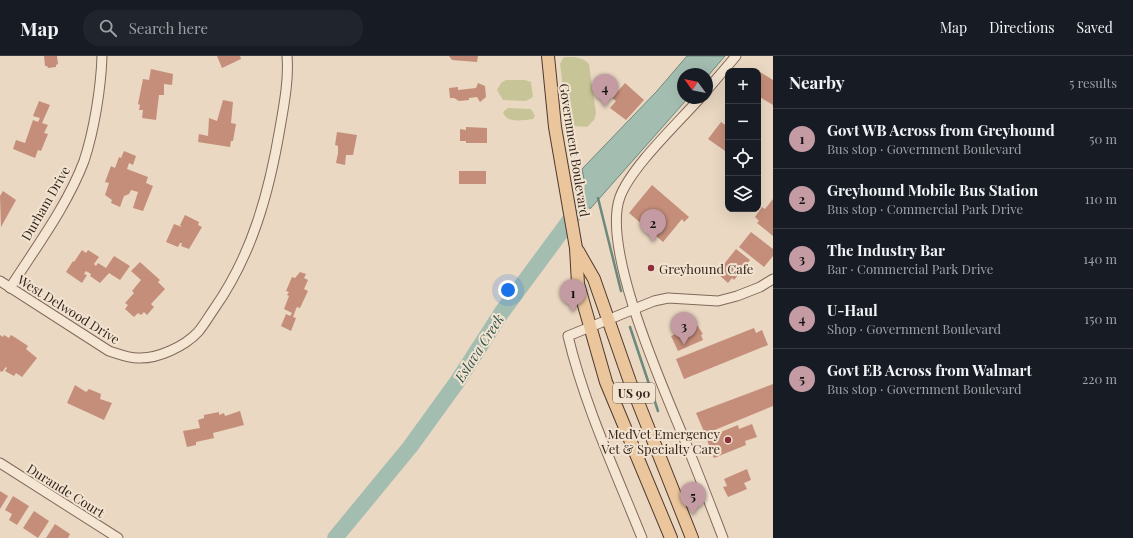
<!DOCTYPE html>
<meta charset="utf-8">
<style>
:root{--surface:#171b24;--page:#20242c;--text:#f1f3f6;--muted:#9ea1a6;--line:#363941;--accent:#c49ba3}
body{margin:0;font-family:"Playfair Display",serif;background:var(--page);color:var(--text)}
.controls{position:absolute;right:12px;top:12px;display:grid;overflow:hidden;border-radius:8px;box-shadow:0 4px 16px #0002}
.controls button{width:36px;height:36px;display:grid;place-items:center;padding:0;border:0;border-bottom:1px solid var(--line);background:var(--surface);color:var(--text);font:20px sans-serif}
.compass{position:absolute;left:677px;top:12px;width:36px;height:36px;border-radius:50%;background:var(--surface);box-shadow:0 4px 16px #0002;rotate:303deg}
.you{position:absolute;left:508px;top:234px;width:14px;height:14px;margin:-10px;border:3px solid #fff;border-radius:50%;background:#1a73e8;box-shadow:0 0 0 6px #1a73e833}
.badge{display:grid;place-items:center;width:26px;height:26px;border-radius:50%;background:var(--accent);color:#111;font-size:13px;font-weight:700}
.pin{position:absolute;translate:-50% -33px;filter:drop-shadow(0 1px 2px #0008)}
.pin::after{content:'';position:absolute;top:21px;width:14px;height:12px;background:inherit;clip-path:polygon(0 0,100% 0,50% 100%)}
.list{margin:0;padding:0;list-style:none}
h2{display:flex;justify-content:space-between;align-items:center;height:52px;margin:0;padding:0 16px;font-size:17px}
h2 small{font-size:13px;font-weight:400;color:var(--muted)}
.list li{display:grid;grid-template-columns:26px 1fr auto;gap:12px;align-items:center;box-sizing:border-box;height:60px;padding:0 16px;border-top:1px solid var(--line)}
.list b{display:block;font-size:15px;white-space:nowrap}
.list p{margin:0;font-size:13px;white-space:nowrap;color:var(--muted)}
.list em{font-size:13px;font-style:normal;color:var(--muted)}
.icon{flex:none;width:22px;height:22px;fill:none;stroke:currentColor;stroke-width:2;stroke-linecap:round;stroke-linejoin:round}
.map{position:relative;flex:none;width:773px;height:482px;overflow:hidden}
header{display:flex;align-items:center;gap:24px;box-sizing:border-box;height:56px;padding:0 20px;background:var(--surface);border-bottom:1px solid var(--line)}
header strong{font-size:19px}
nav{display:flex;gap:22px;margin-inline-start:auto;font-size:14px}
.search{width:280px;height:36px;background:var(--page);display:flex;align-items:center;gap:10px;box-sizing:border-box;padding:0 14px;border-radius:16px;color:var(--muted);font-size:15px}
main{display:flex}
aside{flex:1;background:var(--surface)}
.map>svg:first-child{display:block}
</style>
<header>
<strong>Map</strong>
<div class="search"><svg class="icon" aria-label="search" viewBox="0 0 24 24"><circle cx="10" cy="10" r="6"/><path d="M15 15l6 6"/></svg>Search here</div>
<nav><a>Map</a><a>Directions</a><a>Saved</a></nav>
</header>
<main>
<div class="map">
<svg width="773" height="482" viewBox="0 0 773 482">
<rect width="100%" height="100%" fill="#ead8c2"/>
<!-- green -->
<g fill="#c7c597">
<path d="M 566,1 C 575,1 583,1 589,8 L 596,57 L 594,64 L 587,71 L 574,70 L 567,62 L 560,8 L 563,2 Z"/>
<polygon points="506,24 525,24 531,26 533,41 526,45 503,44 497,34 501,27"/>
<path d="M 508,52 L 531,53 L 535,60 L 533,63 C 523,64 506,68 503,56 Z"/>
</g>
<!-- water -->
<polygon fill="#a4bdb1" stroke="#6c897e" points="687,0 725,0 707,21 707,18 683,18 683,42 688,42 590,153 582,113 657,35"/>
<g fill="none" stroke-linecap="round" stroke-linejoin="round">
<!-- stream -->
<g stroke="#6c897e" stroke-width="2.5">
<polyline points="598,142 621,235"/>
<polyline points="630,271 658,355"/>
</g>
<!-- river -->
<polyline stroke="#a4bdb1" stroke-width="16" points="335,482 410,391 457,326 502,256 601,122"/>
</g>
<!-- building -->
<g fill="#c58e7a">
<polygon points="44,0 57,0 58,8 56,9 56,11 48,12 47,10 45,10"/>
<polygon points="217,0 240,0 241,3 222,12"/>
<polygon points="449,0 478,0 477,6 452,4"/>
<polygon points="151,13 173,18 172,29 164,28 164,39 159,39 156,64 142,62 143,54 139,54 140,49 138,48 143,23 149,24"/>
<polygon points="760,16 773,24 773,49 758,40 758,19"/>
<polygon points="478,27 485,30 486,41 480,46 477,41 469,42 469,44 459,45 454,42 450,42 449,32 458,31 458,34 476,32"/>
<polygon points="625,27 644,44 626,64 610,52 616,45 612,42"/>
<polygon points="223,44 233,46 231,67 236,68 233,85 231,85 230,91 198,86 199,78 208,80 209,62 217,65"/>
<polygon points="39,45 50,49 42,67 48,69 44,77 48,78 41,95 38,94 35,102 13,93 16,84 25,87 33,64 38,66 40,62 33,60"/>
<polygon points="721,66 728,71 728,97 708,83"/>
<polygon points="466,71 487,72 487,87 466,87 466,85 460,85 460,73 466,74"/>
<polygon points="337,76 357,79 353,99 346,99 345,109 336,107 338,97 338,90 335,89"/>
<polygon points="124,95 136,100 133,109 129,107 127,113 148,121 146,127 153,130 143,155 133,152 138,136 131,134 129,138 124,140 120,151 111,147 112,144 105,139 109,127 105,126 111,110 115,112 119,101 121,102"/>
<rect x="459" y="115" width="27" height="13"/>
<polygon points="652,129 689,161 684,166 682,163 663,186 629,157"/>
<polygon points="3,135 16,144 1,171 0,140"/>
<polygon points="773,143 773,180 757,167 759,165 755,161 762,151 765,153"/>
<polygon points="185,159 199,166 198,169 202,171 189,193 181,190 182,187 180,187 178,191 166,186 174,168 182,171 180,169"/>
<polygon points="751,176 773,193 773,200 764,211 739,191"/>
<polygon points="736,193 750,204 734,224 732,222 728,227 717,217"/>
<polygon points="82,194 86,197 88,194 99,201 94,208 96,210 98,207 106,212 114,200 130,210 120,224 109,217 100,227 90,220 91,218 86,215 84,218 87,219 82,227 66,216 73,205 74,206"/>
<polygon points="140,206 160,224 158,226 165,233 151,248 154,251 147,259 144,256 141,259 138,257 134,261 125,253 128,249 125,247 134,237 132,235 141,224 131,215"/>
<polygon points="300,216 306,218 304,222 308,224 304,233 308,235 300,252 297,251 296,253 293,261 296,262 291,275 281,270 286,258 290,260 292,257 284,253 289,240 287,239 289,236 286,235 292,221 295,222"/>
<polygon points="697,269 703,278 701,279 703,284 678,295 671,280"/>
<polygon points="754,272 756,277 762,274 768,289 684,323 676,303"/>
<polygon points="0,279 3,281 4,279 9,282 11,279 16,282 28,290 26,293 37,302 22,321 16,317 14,320 5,315 7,312 6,311 2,316 0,315"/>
<polygon points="773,328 773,350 705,378 696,357"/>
<polygon points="75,329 86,336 89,333 101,338 100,343 112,347 104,364 67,347"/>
<polygon points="240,355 244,369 213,377 214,382 196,386 196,389 187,391 183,375 200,372 198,364 204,362 204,359 219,356 219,359 224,357 225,360"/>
<polygon points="752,368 757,381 745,385 746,389 714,402 707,389 709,389 706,382 738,369 739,373"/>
<polygon points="747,413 751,424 744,427 747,433 728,441 723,431 727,430 724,423"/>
<polygon points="0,435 8,440 0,453"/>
<polygon points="13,440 29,450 17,469 9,464 12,458 5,454"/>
<polygon points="34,455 49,465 38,482 23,472"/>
<polygon points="55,468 70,478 68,482 46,482"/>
</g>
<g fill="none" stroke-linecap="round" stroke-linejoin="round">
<!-- minor casing -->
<g stroke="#82695a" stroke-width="11">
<g id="minor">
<polyline points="707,34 736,0"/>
<path d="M 700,42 C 678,67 631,111 620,141 C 601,192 662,329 683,380 C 697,414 710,448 723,482"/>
<path d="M 0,225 L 109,295 C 119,298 128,302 138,302 C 158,303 185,290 198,276 C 204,269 209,260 214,253 C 252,199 269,137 280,72 C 284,49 289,23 287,0"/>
<path d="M 10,232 C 36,191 67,150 84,105 C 94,75 101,32 102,0"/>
<polyline points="0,407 118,482"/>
<path d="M 642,482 C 616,417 584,348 568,280 L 654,245 L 668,242 L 718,245 L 737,240 L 760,231 L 773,223"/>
</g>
</g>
<!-- major casing -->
<g stroke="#50392f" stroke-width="14">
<g id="major">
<polyline points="548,0 555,71 576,192 578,228 606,326 671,482"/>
<polyline points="578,195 594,223 630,326 692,482"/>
</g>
</g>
<!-- minor -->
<use href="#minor" stroke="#f5e6d4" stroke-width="9"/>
<!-- major -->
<use href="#major" stroke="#ebc69c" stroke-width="12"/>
</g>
<!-- markers -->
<g fill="#8c303e" stroke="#f2e3d0" stroke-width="1.5">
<circle cx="651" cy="212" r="4"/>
<circle cx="728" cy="384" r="4"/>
</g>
<g text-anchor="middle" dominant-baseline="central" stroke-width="4" stroke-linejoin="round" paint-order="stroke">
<!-- shield labels -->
<rect fill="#f2e3d0" stroke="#6c5e53" stroke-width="1" x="613" y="327" width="42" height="20" rx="3"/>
<g font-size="12" font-weight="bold" fill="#33251d">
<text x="634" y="337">US 90</text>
</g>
<!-- street labels -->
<g font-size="13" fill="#33251d" stroke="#f2e3d0">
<text transform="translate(575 94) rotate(81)">Government Boulevard</text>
<text transform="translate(45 147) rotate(-60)">Durham Drive</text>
<text transform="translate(69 253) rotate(32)">West Delwood Drive</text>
<text transform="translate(66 434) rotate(32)">Durande Court</text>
</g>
<!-- poi labels -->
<g font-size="13" fill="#33251d" stroke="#f2e3d0" text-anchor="start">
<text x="659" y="212">Greyhound Cafe</text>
<text x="720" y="377" text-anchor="end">MedVet Emergency<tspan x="720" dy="15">Vet &amp; Specialty Care</tspan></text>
</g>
<!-- water labels -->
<g font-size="14" font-style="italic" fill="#2e514a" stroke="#f2e3d0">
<text transform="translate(479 292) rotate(-57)">Eslava Creek</text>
</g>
</g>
</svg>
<div class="controls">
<button>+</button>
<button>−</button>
<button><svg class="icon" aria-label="locate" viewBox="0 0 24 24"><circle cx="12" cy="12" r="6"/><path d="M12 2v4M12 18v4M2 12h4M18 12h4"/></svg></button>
<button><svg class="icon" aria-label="layers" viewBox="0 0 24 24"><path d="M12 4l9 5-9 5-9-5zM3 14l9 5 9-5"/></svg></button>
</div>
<svg class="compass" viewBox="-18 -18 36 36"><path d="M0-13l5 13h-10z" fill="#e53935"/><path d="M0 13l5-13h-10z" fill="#9ea1a6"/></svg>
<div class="you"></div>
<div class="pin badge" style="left:573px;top:256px">1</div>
<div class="pin badge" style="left:653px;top:186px">2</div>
<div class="pin badge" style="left:684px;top:289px">3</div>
<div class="pin badge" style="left:605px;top:51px">4</div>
<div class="pin badge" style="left:693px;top:459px">5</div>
</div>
<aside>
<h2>Nearby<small>5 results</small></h2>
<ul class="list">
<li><span class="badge">1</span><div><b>Govt WB Across from Greyhound</b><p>Bus stop · Government Boulevard</p></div><em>50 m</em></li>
<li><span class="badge">2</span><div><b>Greyhound Mobile Bus Station</b><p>Bus stop · Commercial Park Drive</p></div><em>110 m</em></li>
<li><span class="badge">3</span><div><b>The Industry Bar</b><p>Bar · Commercial Park Drive</p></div><em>140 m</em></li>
<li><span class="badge">4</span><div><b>U-Haul</b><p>Shop · Government Boulevard</p></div><em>150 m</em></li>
<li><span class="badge">5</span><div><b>Govt EB Across from Walmart</b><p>Bus stop · Government Boulevard</p></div><em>220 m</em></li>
</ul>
</aside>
</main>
